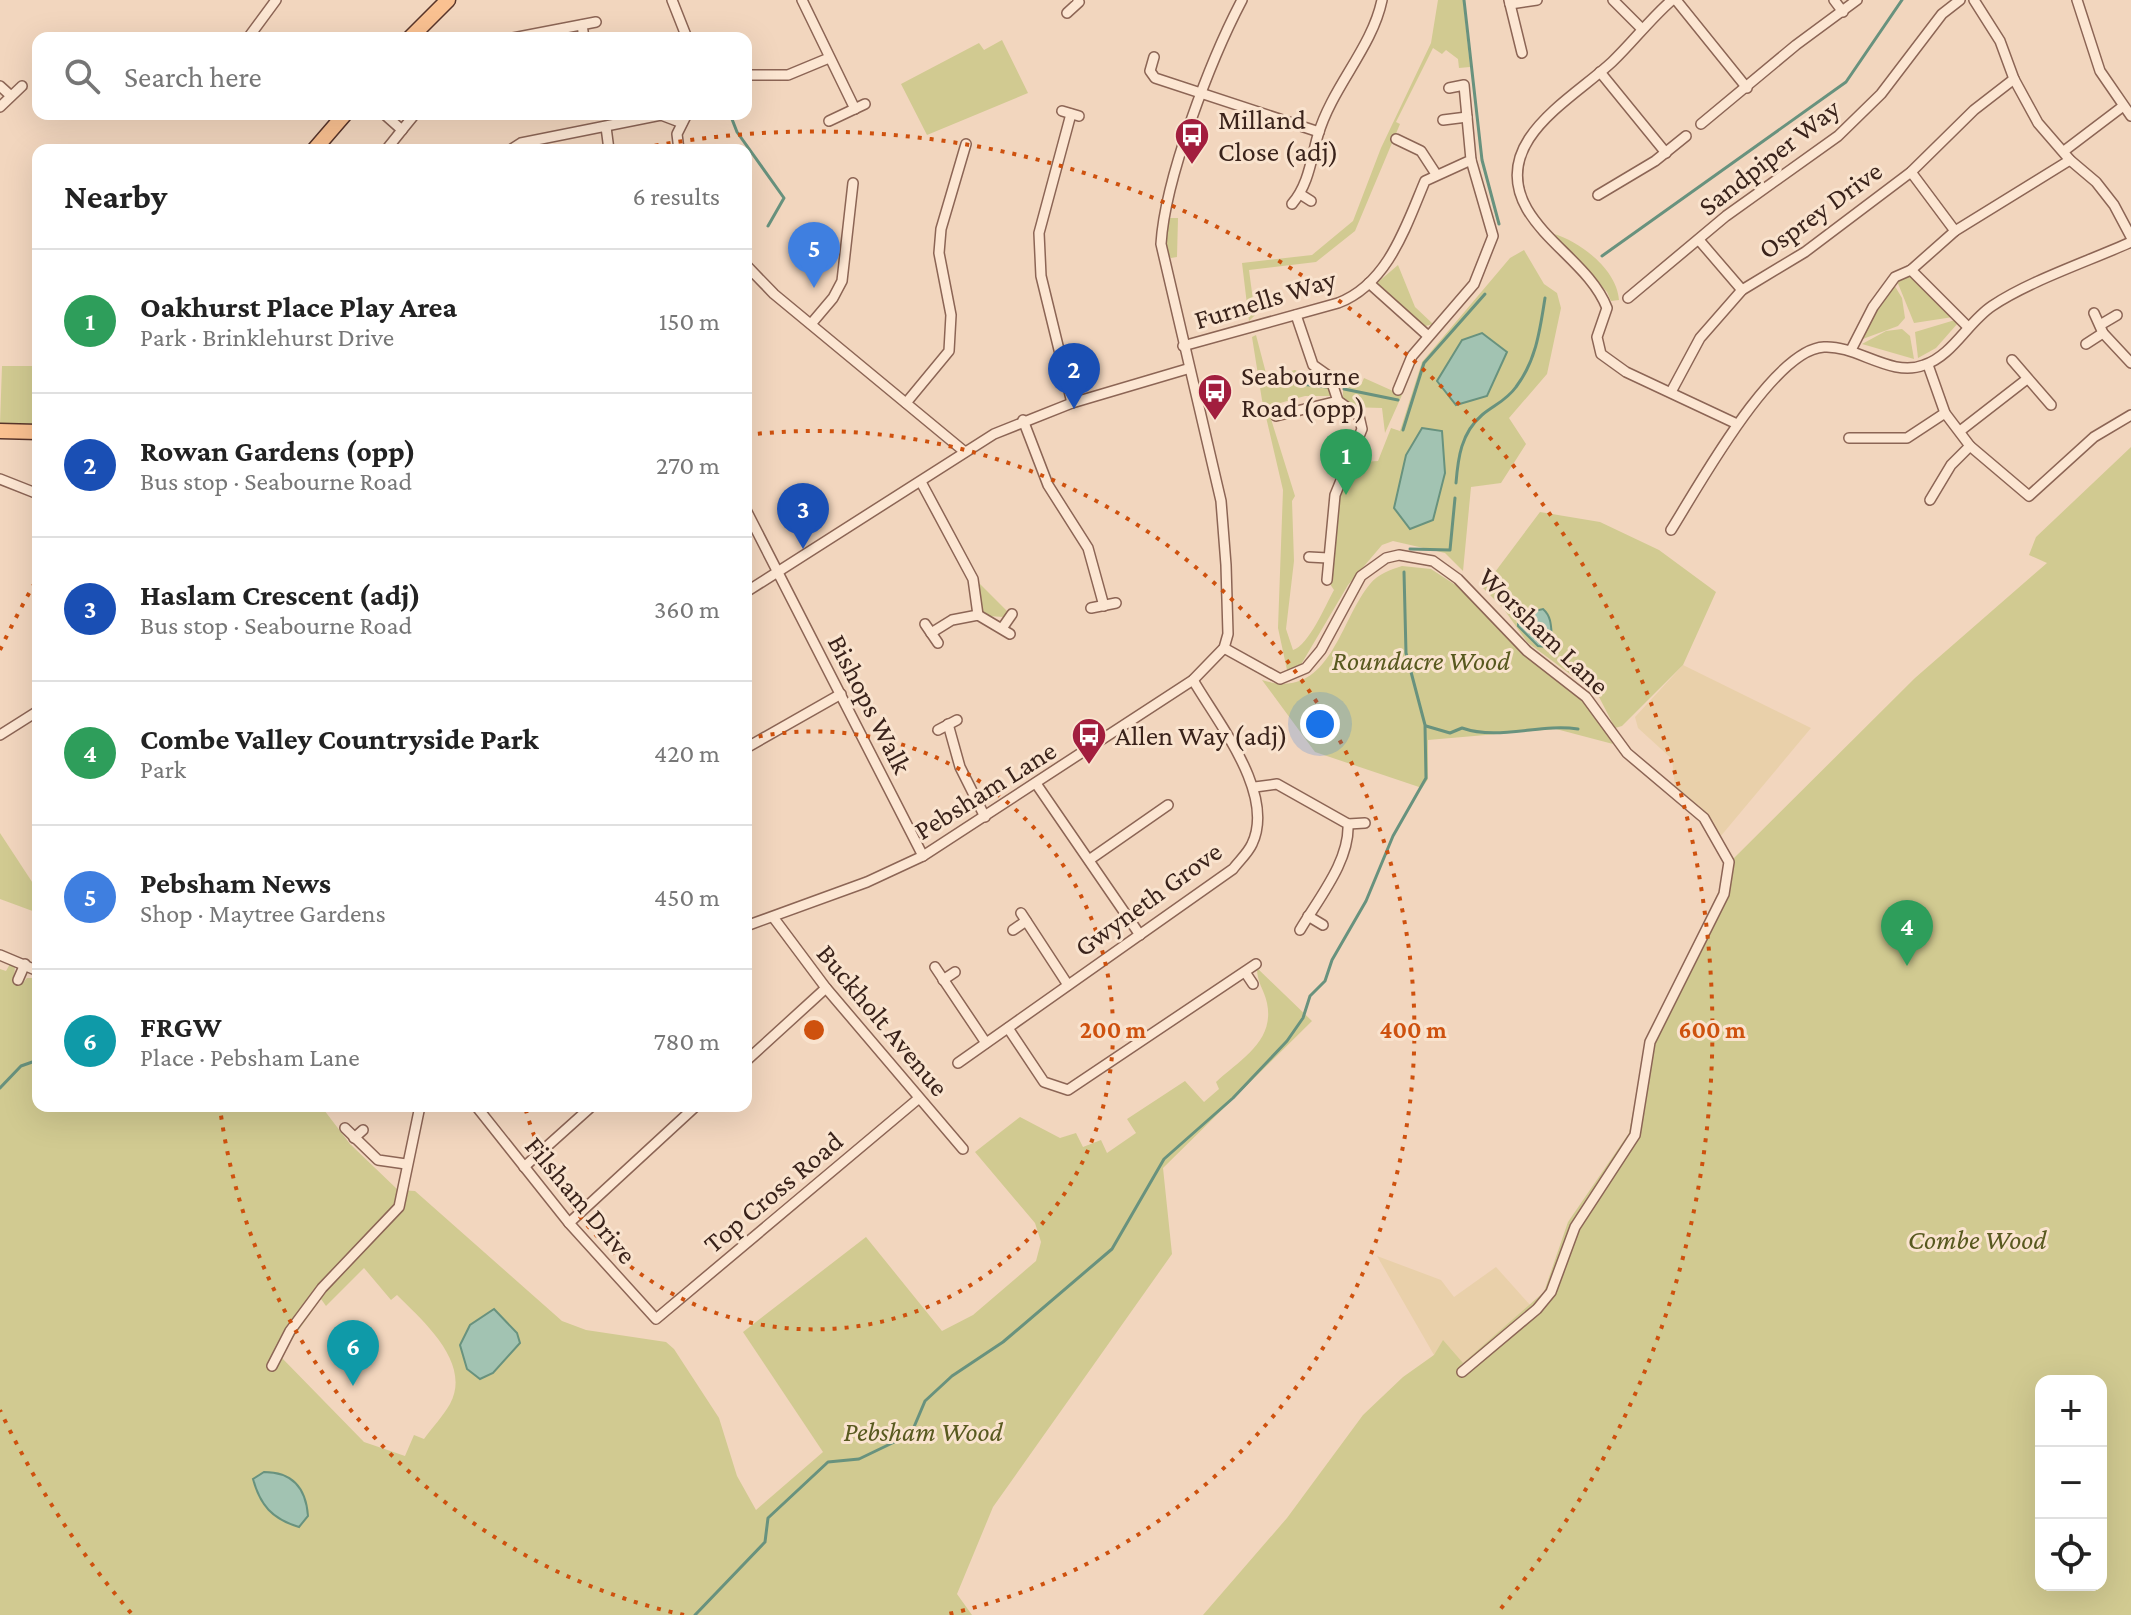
<!DOCTYPE html>
<meta charset="utf-8">
<style>
:root{--surface:#fff;--page:#f2f2f2;--text:#222;--muted:#767676;--line:#e0e0e0;--accent:#7c3aed}
body{margin:0;font-family:"Crimson Pro",serif;background:var(--page);color:var(--text)}
.controls{position:absolute;right:24px;bottom:24px;display:grid;overflow:hidden;border-radius:16px;box-shadow:0 8px 32px #0002}
.controls button{width:72px;height:72px;display:grid;place-items:center;padding:0;border:0;border-bottom:2px solid var(--line);background:var(--surface);color:var(--text);font:40px sans-serif}
.you{position:absolute;left:1320px;top:724px;width:28px;height:28px;margin:-20px;border:6px solid #fff;border-radius:50%;background:#1a73e8;box-shadow:0 0 0 12px #1a73e833}
.badge{display:grid;place-items:center;width:52px;height:52px;border-radius:50%;background:var(--accent);color:#fff;font-size:26px;font-weight:700}
.pin{position:absolute;translate:-50% -66px;filter:drop-shadow(0 2px 4px #0008)}
.pin::after{content:'';position:absolute;top:42px;width:28px;height:24px;background:inherit;clip-path:polygon(0 0,100% 0,50% 100%)}
.list{margin:0;padding:0;list-style:none}
h2{display:flex;justify-content:space-between;align-items:center;height:104px;margin:0;padding:0 32px;font-size:34px}
h2 small{font-size:26px;font-weight:400;color:var(--muted)}
.list li{display:grid;grid-template-columns:52px 1fr auto;gap:24px;align-items:center;box-sizing:border-box;height:144px;padding:0 32px;border-top:2px solid var(--line)}
.list b{display:block;font-size:30px;white-space:nowrap}
.list p{margin:0;font-size:26px;white-space:nowrap;color:var(--muted)}
.list em{font-size:26px;font-style:normal;color:var(--muted)}
.icon{flex:none;width:44px;height:44px;fill:none;stroke:currentColor;stroke-width:2;stroke-linecap:round;stroke-linejoin:round}
.map{position:relative;flex:none;width:2131px;height:1615px;overflow:hidden}
.search{position:absolute;background:var(--surface);box-shadow:0 8px 32px #0002;left:32px;top:32px;width:720px;height:88px;display:flex;align-items:center;gap:20px;box-sizing:border-box;padding:0 28px;border-radius:16px;color:var(--muted);font-size:30px}
.panel{position:absolute;background:var(--surface);box-shadow:0 8px 32px #0002;left:32px;top:144px;width:720px;height:968px;border-radius:16px}
.map>svg:first-child{display:block}
</style>
<div class="map">
<svg width="2131" height="1615" viewBox="0 0 2131 1615">
<rect width="100%" height="100%" fill="#f2d6be"/>
<!-- farmland -->
<g fill="#e9d0aa">
<polygon points="1683,665 1811,728 1720,837 1712,823 1675,786 1672,759 1638,728 1635,717"/>
<polygon points="1377,1256 1441,1280 1454,1297 1496,1267 1531,1306 1463,1363 1216,1615 1434,1355"/>
</g>
<!-- green -->
<g fill="#d1ca91" fill-rule="evenodd">
<polygon points="1438,0 1463,0 1470,67 1459,68 1458,59 1446,50 1442,54 1433,48 1396,122 1400,124 1355,231 1316,262 1249,270 1255,315 1249,321 1242,263 1312,255 1353,221 1381,148 1431,43"/>
<polygon points="1002,40 1028,93 927,135 901,84 979,43 984,50"/>
<polygon points="1168,218 1178,218 1177,257 1171,258 1166,252"/>
<path d="M 1554,234 C 1581,242 1617,270 1619,300 L 1611,301 L 1607,292 Z"/>
<path d="M 1524,250 L 1544,284 L 1557,293 L 1561,308 L 1547,374 L 1509,418 L 1526,444 L 1501,483 L 1471,487 L 1463,571 L 1445,553 L 1393,541 L 1382,545 L 1348,585 L 1299,668 L 1287,670 L 1278,628 L 1283,490 L 1262,400 L 1252,337 L 1256,335 L 1267,377 L 1295,370 L 1307,377 L 1312,373 L 1330,386 L 1333,396 L 1305,396 L 1273,405 L 1271,419 L 1295,496 L 1292,501 L 1294,561 L 1286,629 L 1293,650 C 1309,645 1325,606 1334,590 L 1330,584 C 1334,545 1330,505 1349,469 L 1360,469 L 1362,462 L 1378,461 L 1391,428 L 1400,431 L 1422,362 L 1510,258 Z"/>
<polygon points="1398,265 1415,307 1433,324 1422,327 1379,287 1377,283"/>
<polygon points="1903,276 1910,276 1953,317 1914,323 1897,281"/>
<polygon points="1893,283 1902,298 1905,318 1898,326 1860,340"/>
<polygon points="1955,320 1958,323 1936,348 1918,358 1915,332"/>
<polygon points="1902,329 1910,336 1914,359 1862,344 1886,331"/>
<polygon points="33,355 38,355 38,426 0,424 2,366 33,366"/>
<polygon points="1364,378 1402,395 1385,433 1382,408 1349,407 1343,399 1343,380 1361,385"/>
<path d="M 2131,447 L 2131,1615 L 1203,1615 L 1287,1518 L 1363,1415 L 1403,1377 L 1434,1355 L 1443,1340 L 1463,1363 L 1544,1292 L 1568,1222 L 1629,1133 L 1646,1041 L 1719,891 L 1725,867 L 1915,678 L 2047,563 L 2029,555 L 2036,537 ZM 2041,1381 L 2101,1381 L 2101,1585 L 2041,1585 Z"/>
<polygon points="1540,512 1600,522 1659,550 1716,592 1683,665 1622,726 1615,728 1598,695 1527,642 1503,608 1483,588"/>
<path d="M 1402,566 L 1431,569 L 1457,586 L 1569,687 L 1589,708 L 1613,744 L 1556,729 L 1428,740 L 1428,779 L 1422,788 L 1315,752 L 1262,680 C 1330,702 1339,621 1370,584 C 1378,574 1390,570 1402,566 Z"/>
<polygon points="977,581 1008,612 1004,617 987,616 981,609"/>
<polygon points="0,833 38,891 38,913 0,899"/>
<path d="M 10,964 L 15,966 L 14,980 L 22,984 L 27,978 L 38,978 L 38,1106 L 321,1106 L 350,1144 L 398,1190 L 415,1191 L 562,1321 L 586,1330 L 666,1342 L 674,1349 L 719,1418 L 737,1476 L 756,1510 L 823,1452 L 743,1332 L 866,1237 L 942,1331 L 973,1315 L 1036,1261 L 1041,1242 L 1035,1223 L 975,1152 L 1020,1117 L 1060,1138 L 1076,1133 L 1083,1147 L 1101,1140 L 1107,1153 L 1136,1133 L 1127,1119 L 1185,1081 L 1204,1102 L 1219,1089 L 1216,1082 C 1241,1059 1275,1041 1267,1003 C 1264,989 1257,983 1257,968 L 1312,1021 L 1163,1168 L 1172,1254 L 993,1507 L 957,1594 L 972,1615 L 0,1615 L 0,969 L 6,971 ZM 364,1268 L 391,1300 L 397,1295 C 424,1322 472,1363 450,1404 C 443,1416 432,1428 424,1439 L 414,1435 L 405,1456 L 364,1442 L 280,1356 L 321,1299 L 326,1306 Z"/>
</g>
<!-- water -->
<g fill="#a2c3b2" stroke="#68927e" stroke-width="2">
<polygon points="1482,333 1507,352 1487,396 1456,405 1437,381 1462,340"/>
<polygon points="1422,428 1442,431 1445,473 1433,520 1410,529 1394,508 1406,455"/>
<path d="M 1543,609 C 1552,617 1551,627 1552,639 L 1546,647 L 1538,646 L 1518,626 L 1518,615 Z"/>
<polygon points="494,1309 517,1333 520,1343 493,1373 480,1379 467,1369 460,1345 470,1325"/>
<path d="M 264,1472 C 293,1472 306,1488 308,1516 L 299,1527 C 272,1519 260,1505 253,1479 Z"/>
</g>
<g fill="none" stroke-linecap="round" stroke-linejoin="round">
<!-- stream -->
<g stroke="#68927e" stroke-width="3">
<polyline points="1464,0 1482,160 1499,224"/>
<polyline points="730,114 737,132 784,198 768,226"/>
<polyline points="1602,256 1846,82 1902,0"/>
<polyline points="1266,380 1327,387"/>
<polyline points="1344,389 1398,400"/>
<polyline points="1403,430 1424,363 1485,294"/>
<path d="M 1456,483 C 1458,458 1461,433 1482,415 C 1494,405 1506,401 1516,387 C 1536,361 1540,330 1545,298"/>
<polyline points="1410,549 1450,550 1455,498"/>
<path d="M 1426,726 L 1450,733 L 1462,728 C 1499,741 1540,723 1578,729"/>
<polyline points="0,1088 21,1066 38,1060"/>
<polyline points="695,1615 765,1542 768,1518 828,1462 859,1459 911,1434 925,1401 952,1376 1003,1342 1112,1249 1164,1159 1233,1098 1287,1041 1303,1018 1310,996 1325,981 1332,960 1366,901 1393,836 1426,778 1425,725 1406,653 1404,572"/>
</g>
<!-- street casing -->
<g stroke="#8c6555" stroke-width="12">
<g id="street">
<polyline points="672,0 687,38"/>
<polyline points="802,0 855,109"/>
<polyline points="1509,0 1522,53"/>
<polyline points="1613,0 1642,29"/>
<path d="M 1672,0 C 1650,19 1633,42 1612,62 C 1571,100 1489,142 1527,209 C 1548,245 1592,269 1607,308 L 1597,337 L 1601,354 L 1626,372 L 1737,424"/>
<polyline points="1676,0 1747,88"/>
<polyline points="1834,0 1843,12"/>
<polyline points="1974,0 2000,41 2014,79 2038,123 2070,160 2096,182 2114,205 2131,237"/>
<polyline points="2077,0 2100,71 2131,116"/>
<polyline points="1510,4 1537,0"/>
<polyline points="1067,13 1079,2 1078,0"/>
<polyline points="582,25 584,38"/>
<polyline points="248,38 276,0"/>
<polyline points="513,38 596,22"/>
<polyline points="1154,57 1150,71 1155,78 1319,132"/>
<polyline points="1600,72 1666,153"/>
<polyline points="746,75 788,75 829,58"/>
<polyline points="0,86 11,96"/>
<polyline points="0,107 22,86"/>
<polyline points="1062,111 1079,116"/>
<polyline points="384,114 402,130 415,114"/>
<polyline points="1071,114 1039,233 1041,276 1072,403"/>
<polyline points="1443,120 1467,117"/>
<polyline points="829,121 865,104"/>
<polyline points="1701,124 1796,45 1857,0"/>
<polyline points="606,127 609,150"/>
<polyline points="1396,139 1421,151 1436,174"/>
<polyline points="386,150 402,130"/>
<polyline points="510,150 521,143 661,115 682,123"/>
<polyline points="679,150 677,134 687,114"/>
<polyline points="2064,151 2122,107"/>
<polyline points="1911,172 1955,231"/>
<polyline points="1300,194 1311,201"/>
<polyline points="1598,195 1655,161 1686,136"/>
<path d="M 1292,204 C 1309,184 1311,159 1318,135 C 1332,87 1372,48 1382,0"/>
<polyline points="1699,240 1742,290"/>
<polyline points="746,265 774,294 965,452"/>
<polyline points="1911,270 1967,326"/>
<polyline points="1369,283 1427,335"/>
<polyline points="1628,298 1726,216 1838,136 1881,94 1942,14 1960,0"/>
<polyline points="2094,313 2103,333 2131,363"/>
<polyline points="1296,315 1313,365 1330,377 1338,401 1359,416 1362,429 1335,495 1327,580"/>
<polyline points="811,324 833,298 842,281 853,183"/>
<polyline points="2100,325 2117,315"/>
<polyline points="2086,344 2103,333"/>
<path d="M 1183,346 L 1338,303 C 1388,284 1406,226 1425,181 L 1471,160 L 1464,85 L 1449,88"/>
<polyline points="1851,350 1873,307 1895,277 1911,270 1955,231 2070,160"/>
<polyline points="2012,360 2051,405"/>
<polyline points="1928,365 1945,413 1970,446 2029,496 2094,437 2131,415"/>
<polyline points="1398,390 1412,356 1474,284 1493,236 1471,160"/>
<polyline points="1671,392 1700,338 1742,290 1805,252 1911,172 1974,110 2014,79"/>
<polyline points="906,403 949,351 951,315 939,253 941,229 966,144"/>
<polyline points="1276,416 1338,401"/>
<polyline points="1023,420 1048,485 1088,548 1104,606"/>
<polyline points="1960,431 2027,379"/>
<polyline points="1849,438 1907,438 1945,413"/>
<polyline points="0,479 38,494"/>
<polyline points="921,482 973,579 978,615"/>
<polyline points="1930,500 1951,465 1970,446"/>
<polyline points="746,510 923,856"/>
<path d="M 1671,530 C 1697,489 1773,349 1824,347 C 1857,345 1891,378 1924,365 C 1952,356 1968,322 1992,306 C 2029,281 2089,261 2131,242"/>
<polyline points="1309,557 1328,558"/>
<polyline points="746,592 994,434 1072,403 1187,369"/>
<polyline points="1091,608 1116,603"/>
<polyline points="925,624 938,643"/>
<polyline points="1003,627 1012,614"/>
<polyline points="931,633 952,620 978,615 1010,634"/>
<polyline points="1224,648 1280,679 1306,668 1321,650 1361,576 1386,558 1399,555 1433,561 1458,579 1527,651 1586,697 1627,753 1704,818 1729,862 1724,894 1650,1042 1635,1135 1575,1227 1551,1292 1537,1309 1462,1372"/>
<polyline points="948,724 960,767 985,817"/>
<polyline points="938,730 957,720"/>
<polyline points="0,735 38,711"/>
<polyline points="746,748 841,694"/>
<polyline points="1037,785 1140,935"/>
<path d="M 1255,787 L 1277,784 L 1348,824 C 1350,861 1318,899 1300,930"/>
<polyline points="1348,824 1365,823"/>
<polyline points="1089,860 1168,805"/>
<polyline points="1021,913 1068,985"/>
<polyline points="1308,916 1323,925"/>
<polyline points="773,917 826,988 963,1149"/>
<path d="M 746,926 L 867,882 L 923,856 L 1193,680 L 1224,648 L 1228,634 L 1226,565 L 1221,501 L 1161,244 C 1165,178 1211,59 1242,0"/>
<polyline points="1013,930 1026,921"/>
<polyline points="0,955 38,971"/>
<polyline points="935,967 986,1043"/>
<polyline points="1245,972 1253,984"/>
<polyline points="18,980 25,964"/>
<polyline points="943,980 955,972"/>
<polyline points="1008,1028 1044,1082 1068,1090 1256,964"/>
<polyline points="746,1061 826,988"/>
<path d="M 958,1063 L 1233,869 C 1239,861 1248,853 1252,844 C 1276,794 1218,723 1193,680"/>
<polyline points="476,1106 569,1223 656,1319 918,1099"/>
<polyline points="345,1128 378,1160 406,1164"/>
<polyline points="354,1138 363,1130"/>
<polyline points="524,1167 592,1106"/>
<polyline points="569,1223 696,1106"/>
<polyline points="272,1366 290,1331 322,1288 399,1207 420,1106"/>
</g>
</g>
<!-- primary casing -->
<g stroke="#59352a" stroke-width="17">
<g id="primary">
<polyline points="410,38 448,0"/>
<polyline points="314,150 345,114"/>
<polyline points="0,431 38,432"/>
</g>
</g>
<!-- street -->
<use href="#street" stroke="#fce6d2" stroke-width="9"/>
<!-- primary -->
<use href="#primary" stroke="#fac191" stroke-width="14"/>
</g>
<!-- distance rings -->
<g fill="none" stroke="#ce510e" stroke-width="4" stroke-dasharray="4 8">
<path d="M747 739A299 299 0 1 1 525 1107"/>
<path d="M684 1615A599 599 0 0 1 220 1108M746 435A599 599 0 0 1 944 1615"/>
<path d="M131 1613A898 898 0 0 1 0 1410M0 650A898 898 0 0 1 36 581M643 148A898 898 0 0 1 1497 1613"/>
</g>
<!-- icons -->
<defs>
<g id="bus-pin" transform="scale(1.8)"><path d="M0 17L-7.5 6A9.5 9.5 0 1 1 7.5 6Z" fill="#a21e3e" stroke="#f9e3ce"/><path d="M-5-6H5V4H4V6H2V4H-2V6H-4V4H-5ZM-3.5-4V0h7V-4ZM-3.5 1.2v1.5H-2V1.2ZM2 1.2v1.5H3.5V1.2Z" fill="#fff"/></g>
</defs>
<g fill-rule="evenodd">
<use href="#bus-pin" x="1192" y="135"/>
<use href="#bus-pin" x="1215" y="391"/>
<use href="#bus-pin" x="1089" y="735"/>
</g>
<g text-anchor="middle" dominant-baseline="central" stroke-width="6" stroke-linejoin="round" paint-order="stroke">
<!-- poi labels -->
<g font-size="28" fill="#3a231b" stroke="#f9e3ce" text-anchor="start">
<text x="1218" y="119">Milland<tspan x="1218" dy="32">Close (adj)</tspan></text>
<text x="1241" y="375">Seabourne<tspan x="1241" dy="32">Road (opp)</tspan></text>
<text x="1115" y="735">Allen Way (adj)</text>
</g>
<!-- street labels -->
<g font-size="28" fill="#3a231b" stroke="#f9e3ce">
<text transform="translate(1769 157) rotate(-38)">Sandpiper Way</text>
<text transform="translate(1820 210) rotate(-36)">Osprey Drive</text>
<text transform="translate(1265 299) rotate(-17)">Furnells Way</text>
<text transform="translate(1544 631) rotate(44)">Worsham Lane</text>
<text transform="translate(870 704) rotate(63)">Bishops Walk</text>
<text transform="translate(985 790) rotate(-32)">Pebsham Lane</text>
<text transform="translate(1148 899) rotate(-36)">Gwyneth Grove</text>
<text transform="translate(883 1020) rotate(50)">Buckholt Avenue</text>
<text transform="translate(773 1192) rotate(-40)">Top Cross Road</text>
<text transform="translate(581 1200) rotate(50)">Filsham Drive</text>
</g>
<!-- park labels -->
<g font-size="28" font-style="italic" fill="#58591f" stroke="#f9e3ce">
<text x="1421" y="660">Roundacre Wood</text>
<text x="1977" y="1239">Combe Wood</text>
<text x="923" y="1431">Pebsham Wood</text>
</g>
</g>
<circle cx="814" cy="1030" r="12" fill="#ce510e" stroke="#f9e3ce" stroke-width="4"/>
<g font-size="24" text-anchor="middle" font-weight="bold" fill="#ce510e" stroke="#f9e3ce" stroke-width="6" stroke-linejoin="round" paint-order="stroke">
<text x="1113" y="1038">200 m</text>
<text x="1413" y="1038">400 m</text>
<text x="1712" y="1038">600 m</text>
</g>
</svg>
<div class="controls">
<button>+</button>
<button>−</button>
<button><svg class="icon" aria-label="locate" viewBox="0 0 24 24"><circle cx="12" cy="12" r="6"/><path d="M12 2v4M12 18v4M2 12h4M18 12h4"/></svg></button>
</div>
<div class="you"></div>
<div class="pin badge" style="left:1346px;top:495px;background:#2e9e5b">1</div>
<div class="pin badge" style="left:1074px;top:409px;background:#1a4fb4">2</div>
<div class="pin badge" style="left:803px;top:549px;background:#1a4fb4">3</div>
<div class="pin badge" style="left:1907px;top:966px;background:#2e9e5b">4</div>
<div class="pin badge" style="left:814px;top:288px;background:#3f7fe0">5</div>
<div class="pin badge" style="left:353px;top:1386px;background:#0f9aa8">6</div>
<div class="search"><svg class="icon" aria-label="search" viewBox="0 0 24 24"><circle cx="10" cy="10" r="6"/><path d="M15 15l6 6"/></svg>Search here</div>
<section class="panel">
<h2>Nearby<small>6 results</small></h2>
<ul class="list">
<li><span class="badge" style="background:#2e9e5b">1</span><div><b>Oakhurst Place Play Area</b><p>Park · Brinklehurst Drive</p></div><em>150 m</em></li>
<li><span class="badge" style="background:#1a4fb4">2</span><div><b>Rowan Gardens (opp)</b><p>Bus stop · Seabourne Road</p></div><em>270 m</em></li>
<li><span class="badge" style="background:#1a4fb4">3</span><div><b>Haslam Crescent (adj)</b><p>Bus stop · Seabourne Road</p></div><em>360 m</em></li>
<li><span class="badge" style="background:#2e9e5b">4</span><div><b>Combe Valley Countryside Park</b><p>Park</p></div><em>420 m</em></li>
<li><span class="badge" style="background:#3f7fe0">5</span><div><b>Pebsham News</b><p>Shop · Maytree Gardens</p></div><em>450 m</em></li>
<li><span class="badge" style="background:#0f9aa8">6</span><div><b>FRGW</b><p>Place · Pebsham Lane</p></div><em>780 m</em></li>
</ul>
</section>
</div>
